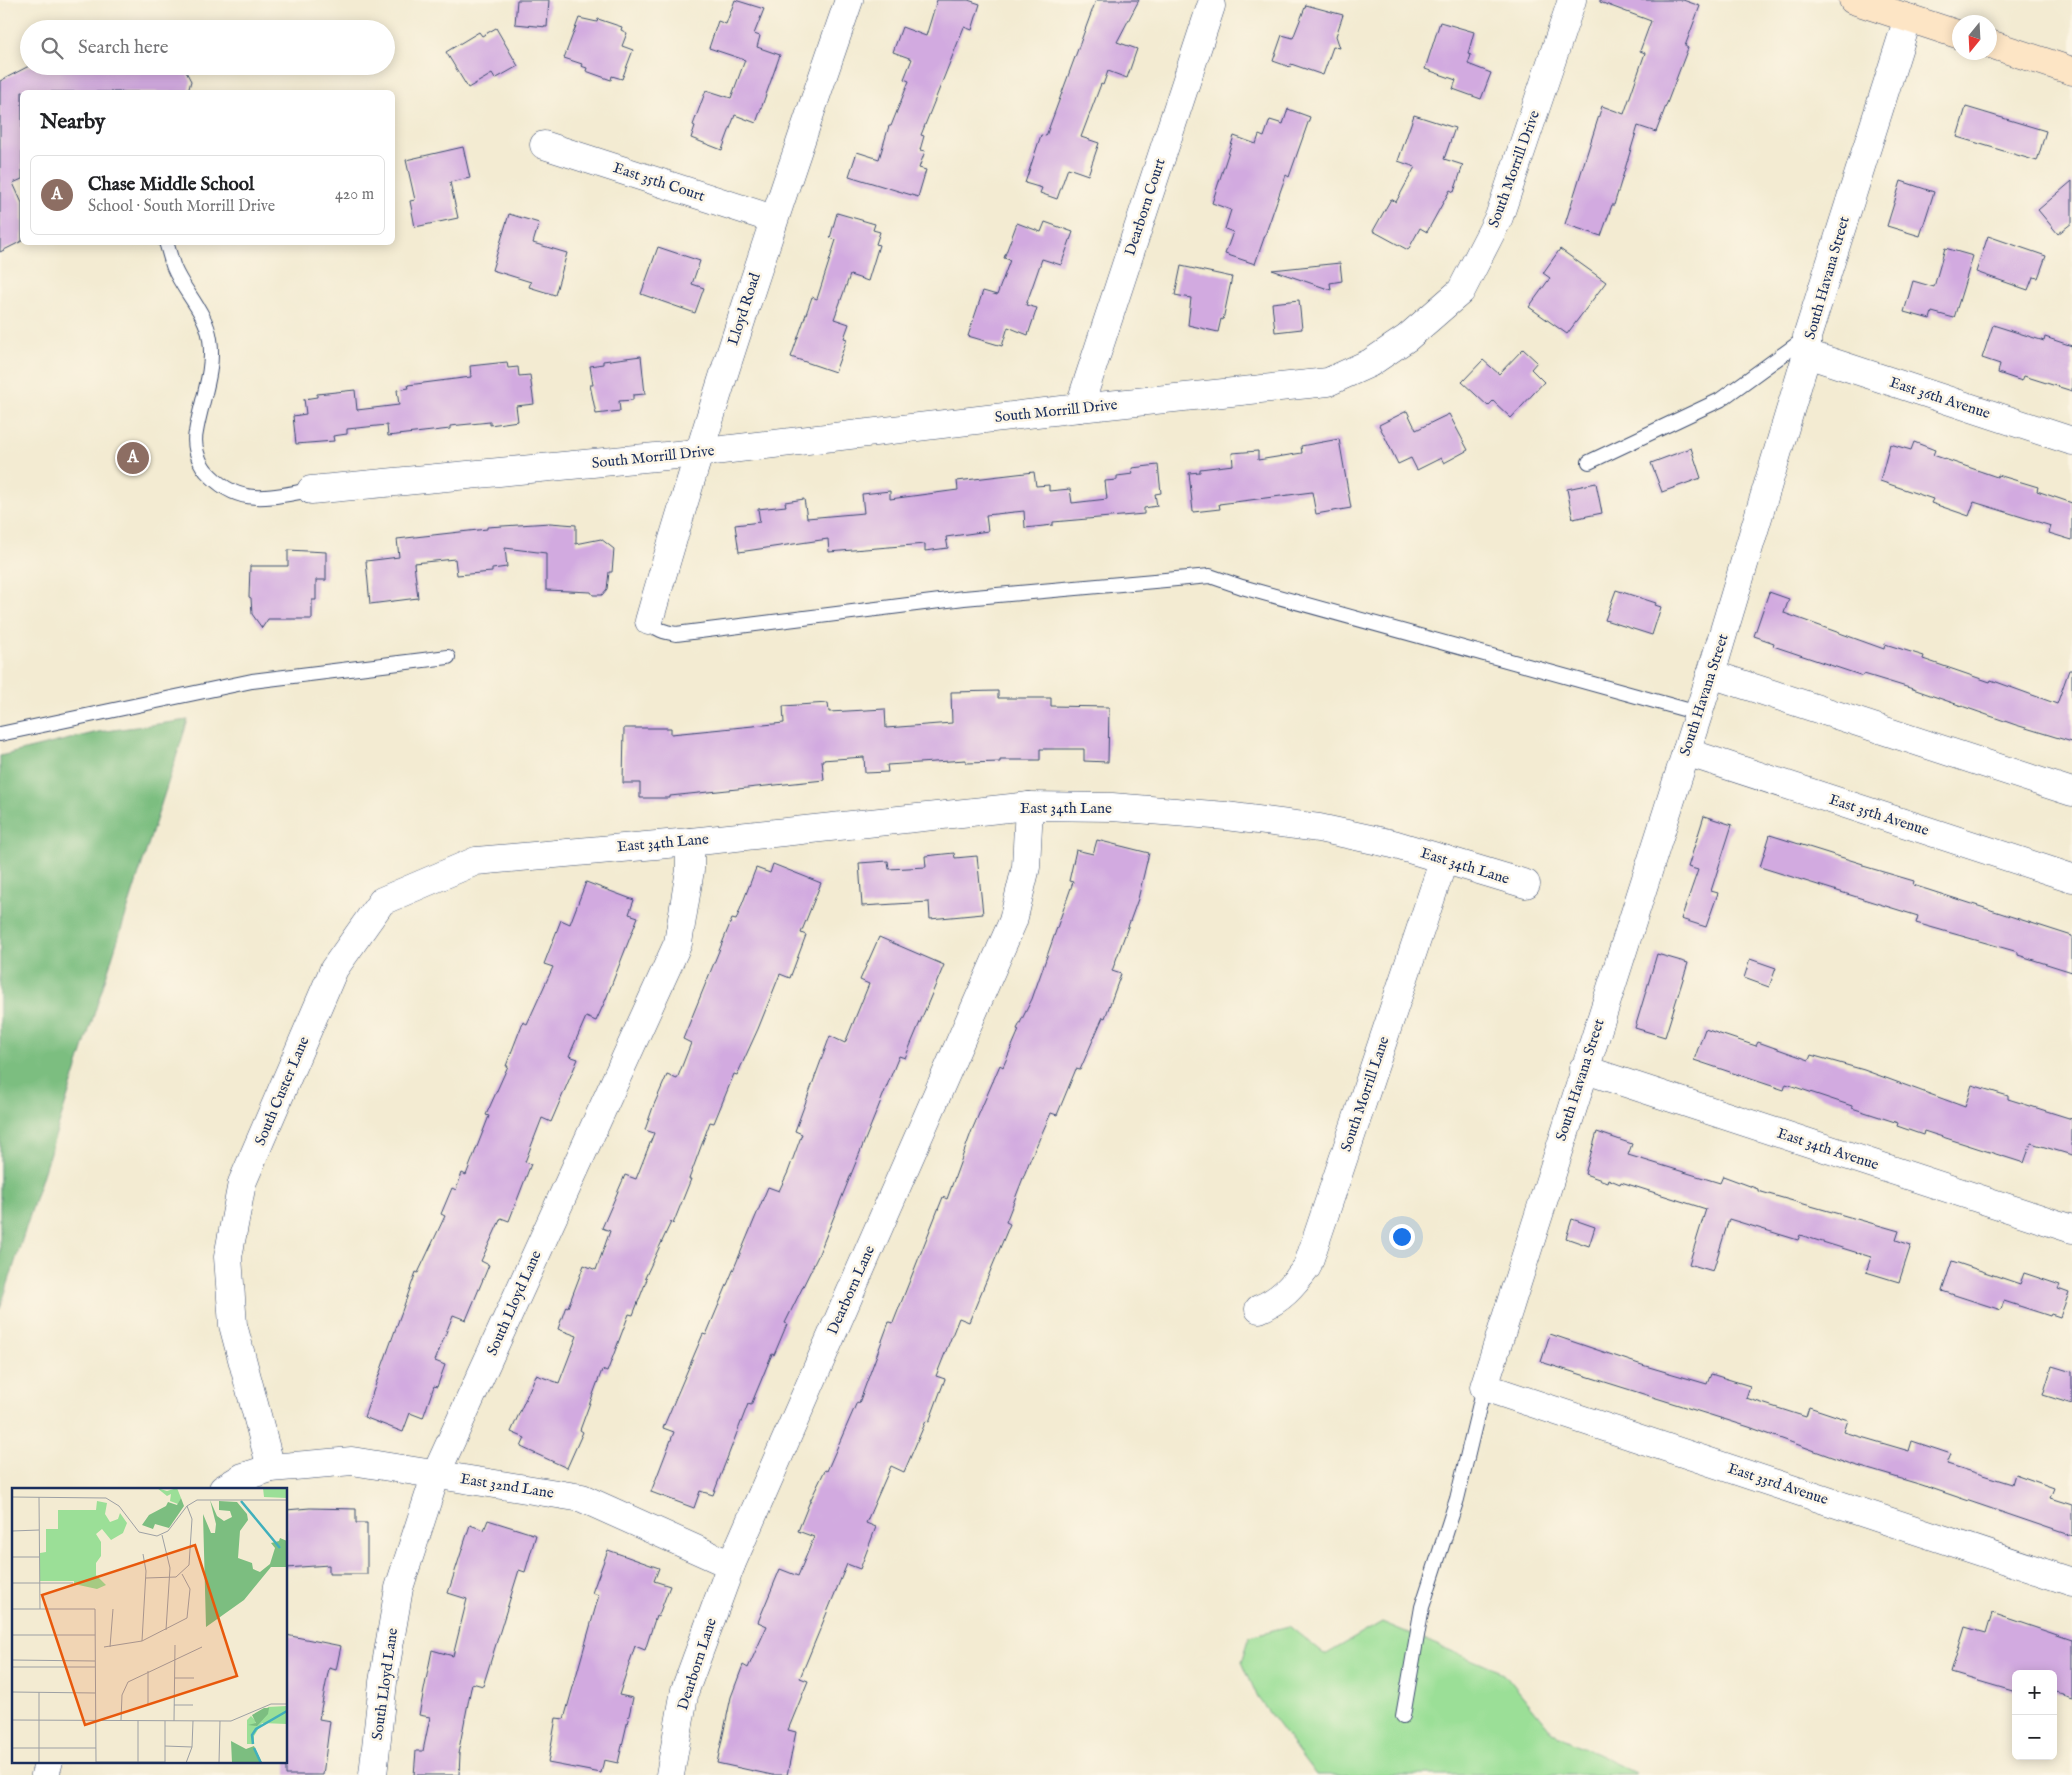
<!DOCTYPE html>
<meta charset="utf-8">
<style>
:root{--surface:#fff;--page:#f2f2f2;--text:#202124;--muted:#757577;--line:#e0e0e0;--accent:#ea580c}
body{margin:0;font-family:"IM FELL English",serif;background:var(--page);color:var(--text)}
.controls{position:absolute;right:15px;bottom:15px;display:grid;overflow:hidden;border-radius:8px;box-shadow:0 2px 12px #0003}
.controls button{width:45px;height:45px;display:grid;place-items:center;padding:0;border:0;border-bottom:1px solid var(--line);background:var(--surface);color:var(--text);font:25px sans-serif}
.compass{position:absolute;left:1952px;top:15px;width:45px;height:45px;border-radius:50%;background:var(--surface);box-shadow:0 2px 12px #0003;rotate:198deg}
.you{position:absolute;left:1401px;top:1236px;width:18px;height:18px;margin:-12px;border:4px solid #fff;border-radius:50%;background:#1a73e8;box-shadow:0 0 0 8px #1a73e833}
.badge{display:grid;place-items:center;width:32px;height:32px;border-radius:50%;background:var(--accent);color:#fff;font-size:16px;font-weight:700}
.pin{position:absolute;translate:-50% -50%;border:2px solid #fff;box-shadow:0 1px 5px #0006}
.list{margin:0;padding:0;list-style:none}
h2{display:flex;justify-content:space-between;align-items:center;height:65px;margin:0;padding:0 20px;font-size:21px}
h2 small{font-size:16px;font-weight:400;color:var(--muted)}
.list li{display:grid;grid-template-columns:32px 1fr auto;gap:15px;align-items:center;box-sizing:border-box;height:80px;margin:0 10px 10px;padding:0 10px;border:1px solid var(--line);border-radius:8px}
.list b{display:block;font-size:19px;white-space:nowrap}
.list p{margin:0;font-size:16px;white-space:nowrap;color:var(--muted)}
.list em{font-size:16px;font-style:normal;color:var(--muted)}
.icon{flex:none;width:28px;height:28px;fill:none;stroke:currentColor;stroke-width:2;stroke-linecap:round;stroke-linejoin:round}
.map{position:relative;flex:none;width:2072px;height:1775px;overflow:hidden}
.search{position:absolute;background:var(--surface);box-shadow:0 2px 12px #0003;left:20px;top:20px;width:375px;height:55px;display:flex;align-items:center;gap:12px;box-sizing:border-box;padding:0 18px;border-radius:28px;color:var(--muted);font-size:19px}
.panel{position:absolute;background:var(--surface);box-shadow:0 2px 12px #0003;left:20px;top:90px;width:375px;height:155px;border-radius:8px}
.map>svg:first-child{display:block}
</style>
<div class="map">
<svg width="2072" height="1775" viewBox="0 0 2072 1775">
<rect width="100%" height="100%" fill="#fcf5e5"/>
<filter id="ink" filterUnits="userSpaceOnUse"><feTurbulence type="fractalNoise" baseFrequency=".02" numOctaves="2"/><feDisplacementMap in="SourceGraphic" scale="10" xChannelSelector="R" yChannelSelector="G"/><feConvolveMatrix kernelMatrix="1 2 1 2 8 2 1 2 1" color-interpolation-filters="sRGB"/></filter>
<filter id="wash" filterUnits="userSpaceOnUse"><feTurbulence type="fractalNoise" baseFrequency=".0096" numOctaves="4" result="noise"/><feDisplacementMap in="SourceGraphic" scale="20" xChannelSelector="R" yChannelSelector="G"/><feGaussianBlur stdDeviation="1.12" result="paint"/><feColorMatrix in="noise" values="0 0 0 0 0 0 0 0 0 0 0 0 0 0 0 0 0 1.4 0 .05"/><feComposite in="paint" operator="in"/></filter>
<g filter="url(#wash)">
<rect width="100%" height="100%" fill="#f3ebd2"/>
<!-- green -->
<polygon fill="#9bdf97" stroke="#5b877a" points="1382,1622 1504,1673 1553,1733 1636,1773 1635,1775 1316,1775 1258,1698 1242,1662 1250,1636 1289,1626 1325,1655"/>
<!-- forest -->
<polygon fill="#7cbe80" stroke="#4c766f" points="188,720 0,1309 0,756 98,732"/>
<g id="blocks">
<!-- building -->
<g fill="#d2aae0">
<polygon points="517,0 549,0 547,27 515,24"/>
<polygon points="735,0 764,9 754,34 760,36 757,47 780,55 756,123 735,115 722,150 691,138 695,126 693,125 706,90 731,98 745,60 709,48 718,21 726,24"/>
<polygon points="937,0 968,0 980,4 972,30 964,27 921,135 924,136 920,150 925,151 919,168 926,170 918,197 849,176 857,152 879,159 889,126 891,126 909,81 904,79 912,59 893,52 902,27 926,36"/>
<polygon points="1096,0 1139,0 1117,42 1137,49 1127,78 1108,71 1103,85 1101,84 1081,137 1099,143 1088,175 1068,168 1057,199 1040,193 1042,188 1025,183 1041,135 1046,136"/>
<polygon points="1600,0 1683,0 1700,6 1685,46 1688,48 1656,132 1638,126 1614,205 1612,205 1601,236 1565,224 1602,106 1624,114 1645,53 1640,51 1651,21 1600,2"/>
<polygon points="1306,5 1343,15 1336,36 1340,48 1333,47 1323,75 1291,64 1290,67 1273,61 1282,35 1293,38"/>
<polygon points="579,18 597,22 598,19 622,27 621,30 627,33 622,46 633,50 622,79 612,76 611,80 586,71 587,68 581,66 582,64 564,58"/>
<polygon points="1440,22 1474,32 1468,54 1471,55 1468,64 1491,73 1481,99 1453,89 1456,80 1425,69"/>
<polygon points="496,28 518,66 495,79 492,74 468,88 446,52 479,32 482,36"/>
<polygon points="29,66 183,66 191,81 188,92 22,92 22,179 13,183 22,203 22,241 0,252 0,81"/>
<polygon points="1966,107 2046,131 2037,161 1957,137"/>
<polygon points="1288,109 1310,117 1289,177 1286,175 1255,264 1225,254 1233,232 1225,229 1231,210 1212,203 1234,136 1256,144 1259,135 1264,137 1270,120 1283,124"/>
<polygon points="1414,115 1455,128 1444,159 1463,165 1454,192 1450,190 1427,232 1420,228 1408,250 1373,231 1391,199 1396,202 1415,167 1398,161"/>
<polygon points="463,147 470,178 450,182 458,218 415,227 410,201 415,200 406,160"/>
<polygon points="1901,181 1934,192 1920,236 1887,226"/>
<polygon points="2072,181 2072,223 2058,234 2038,210"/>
<polygon points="837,213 875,224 873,230 880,232 876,244 879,245 868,281 850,275 834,319 849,324 844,338 847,339 835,372 791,357 812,297 817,299 836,240 830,238"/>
<polygon points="509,214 539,223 533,243 567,253 555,295 529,287 531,282 492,270"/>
<polygon points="1045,222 1073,232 1061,265 1042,259 1026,305 1037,308 1028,335 1008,327 1002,346 968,336 983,291 997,295 1010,260 1004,258 1017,223 1041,232"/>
<polygon points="1988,236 2046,256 2038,278 2033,277 2028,290 1976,272"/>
<polygon points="658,247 700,261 692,284 704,288 695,313 641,294"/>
<polygon points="1945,248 1973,256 1954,318 1932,312 1930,319 1904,312 1913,281 1934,287"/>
<polygon points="1560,249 1606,282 1567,334 1529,307 1550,278 1543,273"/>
<polygon points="1340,263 1342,281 1330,283 1331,290 1272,270"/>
<polygon points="1181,266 1232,277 1223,320 1221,319 1218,332 1188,325 1191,298 1175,295"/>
<polygon points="1299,300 1302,329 1275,332 1272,303"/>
<polygon points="1993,325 2044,341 2045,337 2072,346 2072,391 2024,376 2022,381 1998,373 2000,364 1982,358"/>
<polygon points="1523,349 1537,362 1531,369 1544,382 1511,418 1493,401 1488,406 1462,382 1483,360 1499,374"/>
<polygon points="641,356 645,394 633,395 633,400 619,401 620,411 596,414 590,385 593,385 590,366 603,364 603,361"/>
<polygon points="507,362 508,368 518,367 519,376 530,375 534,404 516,406 518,421 490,425 490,422 450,426 450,429 388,436 387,425 347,429 347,434 333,436 334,441 296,444 293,416 306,414 304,399 317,397 317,394 355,390 357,410 399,405 397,390 409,388 408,385 471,377 470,366"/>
<polygon points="1407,411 1416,430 1449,414 1468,450 1444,463 1441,458 1417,470 1411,458 1398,464 1379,425"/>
<polygon points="1339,439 1351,508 1316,514 1312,492 1219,504 1220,509 1193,512 1189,473 1200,472 1200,469 1233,465 1232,453 1258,451 1258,460 1302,453 1301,446"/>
<polygon points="1914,442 1935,450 1933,455 1997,477 1998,475 2038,487 2037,491 2072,503 2072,540 2049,533 2051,526 1974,502 1969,516 1931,503 1933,499 1880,481 1890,444 1911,450"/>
<polygon points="1691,448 1701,478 1662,492 1651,463"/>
<polygon points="1158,465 1161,493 1155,494 1157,506 1144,508 1144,514 1053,522 1053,525 1025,528 1024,511 986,515 988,531 946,537 948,548 925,551 925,544 829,552 828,539 739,552 735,525 760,522 758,509 786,506 785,502 804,499 807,518 864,513 862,494 890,491 890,499 958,490 957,481 1034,472 1036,486 1049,485 1049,491 1070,489 1072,503 1107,499 1105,481 1117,480 1117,476 1133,474 1132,468"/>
<polygon points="1596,483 1602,513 1573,519 1567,489"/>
<polygon points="550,523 576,525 576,544 601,539 614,549 612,572 609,572 607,589 602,595 593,595 591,592 546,590 546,553 505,548 507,567 492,569 492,572 457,575 455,559 414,563 418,598 370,604 366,561 399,557 397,539 487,529 487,527"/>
<polygon points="288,550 326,552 326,580 316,580 316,600 312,600 312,619 268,619 262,628 252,614 251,598 249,597 250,566 288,566"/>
<polygon points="1616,590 1656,603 1655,605 1661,607 1652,635 1605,620"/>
<polygon points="1769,592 1789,599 1784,613 1884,649 1885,644 1924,656 1923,659 1990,682 1991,680 2057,704 2069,670 2072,670 2072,742 2016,725 1913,689 1864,674 1863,676 1773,646 1774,643 1754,636"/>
<polygon points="998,691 998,698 1051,698 1051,706 1109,707 1108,762 1084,761 1084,749 1040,749 1040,760 1000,760 1000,762 966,763 966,760 887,765 888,772 865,773 864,757 822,760 824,780 670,796 670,798 640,798 640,783 623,783 624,728 671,728 671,734 784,723 783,706 828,703 829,712 885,709 886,728 952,723 951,692"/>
<polygon points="1704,816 1732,825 1711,891 1718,893 1706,927 1681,919 1698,870 1688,867"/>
<polygon points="1770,835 1863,864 1863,866 1914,881 1913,885 2072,936 2072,972 2018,955 2018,952 1916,923 1918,916 1760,867"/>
<polygon points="1097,840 1149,853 1138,899 1112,971 1121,974 1105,1018 1103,1017 1080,1070 1076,1069 1057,1115 1051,1113 1030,1160 1006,1222 1010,1224 969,1322 959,1318 936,1376 945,1379 929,1422 926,1421 904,1472 891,1466 866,1523 876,1527 860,1569 847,1564 800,1678 808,1681 788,1730 796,1732 787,1775 772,1775 717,1763 731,1697 743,1665 748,1668 767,1626 758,1622 780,1569 798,1576 814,1537 798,1531 810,1501 825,1470 827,1471 857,1402 859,1403 889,1322 893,1323 943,1197 947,1199 972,1130 1000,1065 1003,1067 1019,1030 1017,1029 1032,999 1073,882 1069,881 1076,850 1093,854"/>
<polygon points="954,853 955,858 977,856 983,914 930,919 929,902 862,906 859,863 888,861 889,869 926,867 925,856"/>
<polygon points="773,864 821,883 801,933 806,935 790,978 780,974 758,1029 737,1075 734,1074 714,1123 710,1122 689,1179 691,1179 673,1224 671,1222 645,1278 647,1279 633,1315 629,1314 607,1372 602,1370 580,1430 583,1432 567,1468 521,1447 525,1438 511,1432 536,1375 559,1383 577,1336 558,1329 566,1306 568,1307 584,1265 596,1270 610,1231 602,1228 625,1175 636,1179 654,1133 645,1130 653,1107 667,1075 677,1079 691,1043 683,1039 732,919 736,920 756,868 770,873"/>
<polygon points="586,882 634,900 629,914 638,917 606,999 596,1021 586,1017 569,1056 578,1059 551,1122 542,1118 525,1162 531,1164 509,1221 501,1218 481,1261 489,1265 466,1320 453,1315 435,1361 445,1365 437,1387 434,1386 423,1418 410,1413 403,1432 364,1417 416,1272 418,1273 445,1216 441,1214 452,1188 456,1190 462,1173 466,1175 489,1116 486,1115 508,1066 506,1066 523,1022 527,1024 553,967 544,964 561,920 570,924"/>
<polygon points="879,937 944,965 905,1058 899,1056 818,1256 785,1323 787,1324 774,1355 772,1354 751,1405 748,1404 713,1495 700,1491 694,1508 651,1492 674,1432 663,1428 703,1334 706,1335 768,1187 779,1191 788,1172 802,1134 795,1131 830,1036 845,1043 869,984 860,980"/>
<polygon points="1657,954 1688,963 1665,1037 1635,1028"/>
<polygon points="1750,959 1776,968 1769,987 1744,978"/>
<polygon points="1705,1029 1756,1046 1758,1042 1809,1060 1811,1055 1864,1070 1965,1107 1972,1085 2008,1096 2008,1099 2072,1119 2072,1155 2031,1143 2024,1163 1924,1131 1923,1135 1897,1126 1898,1123 1852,1108 1852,1106 1786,1084 1784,1090 1694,1060"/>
<polygon points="1597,1132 1632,1144 1628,1155 1720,1183 1723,1176 1758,1189 1758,1191 1899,1231 1896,1240 1911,1245 1899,1282 1866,1272 1871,1257 1800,1235 1798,1240 1729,1219 1713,1271 1689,1264 1706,1209 1621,1182 1620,1184 1608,1179 1607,1182 1585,1174"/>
<polygon points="1572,1219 1595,1227 1589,1246 1566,1238"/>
<polygon points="1952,1261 2020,1284 2024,1273 2060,1285 2058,1289 2069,1293 2060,1317 2051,1314 2050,1316 2004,1301 2001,1310 1942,1291"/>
<polygon points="1550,1334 1642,1365 1707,1384 1711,1374 1750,1386 1746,1398 1806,1417 1809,1407 1848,1420 1844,1432 1909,1451 1912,1441 1951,1454 1947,1464 2012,1484 2015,1474 2054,1488 2050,1498 2072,1505 2072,1536 1922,1485 1851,1464 1749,1427 1541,1362"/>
<polygon points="2052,1366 2072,1372 2072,1404 2043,1395"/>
<polygon points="310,1508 356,1509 356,1523 367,1523 367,1574 329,1574 329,1565 286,1568 286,1510"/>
<polygon points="488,1520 536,1535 525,1572 519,1570 483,1686 472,1683 458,1754 460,1754 459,1775 414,1775 416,1751 423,1751 430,1717 419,1715 432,1650 453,1656 467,1599 448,1593 470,1525 484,1530"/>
<polygon points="608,1550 659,1568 654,1581 670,1586 658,1617 656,1616 645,1650 635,1646 619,1695 633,1698 618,1763 604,1760 601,1773 548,1763 556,1718 564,1719 599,1595 592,1593"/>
<polygon points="1992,1613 2072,1640 2072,1697 2053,1691 2053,1674 2016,1674 2016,1692 1951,1673 1965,1627 1986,1633"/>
<polygon points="286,1635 341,1646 336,1670 329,1668 319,1719 330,1721 323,1775 286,1775"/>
</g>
</g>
</g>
<g filter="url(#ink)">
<use href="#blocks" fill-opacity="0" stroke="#3b4b6f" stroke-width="1"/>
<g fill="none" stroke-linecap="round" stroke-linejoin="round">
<!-- lane casing -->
<g stroke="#3b4b6f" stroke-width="16">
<g id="lane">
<path d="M 166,242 C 169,251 171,260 174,268 C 184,292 206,312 210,339 C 215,371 201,401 196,432 C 193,445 198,461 206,471 C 239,508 268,497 311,490"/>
<polyline points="1589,462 1720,400 1807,337"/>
<path d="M 649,621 C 656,630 665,632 676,634 L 964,598 L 1210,576 L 1242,587 L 1698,713"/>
<polyline points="0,734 252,681 448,657"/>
<polyline points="1403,1716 1422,1607 1457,1499 1484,1387"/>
</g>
</g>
<!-- street casing -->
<g stroke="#3b4b6f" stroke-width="29">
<g id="street">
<polyline points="1908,18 1807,337 1807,354 1711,674 1484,1387 2072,1582"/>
<polyline points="544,145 773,219"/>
<polyline points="1807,354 2072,441"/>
<polyline points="1079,408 1211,6"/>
<polyline points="311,490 697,453 1079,408 1328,382 1370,363 1407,338 1461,291 1499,217 1572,0"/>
<path d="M 649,621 C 709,411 778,206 849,0"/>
<polyline points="1711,674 2072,792"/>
<polyline points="1686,752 2072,878"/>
<polyline points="1583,1069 2072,1229"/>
<path d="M 1259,1309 C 1281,1300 1293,1286 1307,1267 L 1444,859"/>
<polyline points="271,1468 233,1325 228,1257 242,1183 334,969 382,901 476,861 690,842 1029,806 1112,807 1226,816 1319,828 1393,844 1526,884"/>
<polyline points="223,1489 243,1477 271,1468 352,1461 582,1498 731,1565"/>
<polyline points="45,1775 49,1761"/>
<polyline points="373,1775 383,1682 399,1588 436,1474 678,943 690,870 690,842"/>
<polyline points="670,1775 685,1690 731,1565 1013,921 1026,867 1029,806"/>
</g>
</g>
<!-- secondary casing -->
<g stroke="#3b4b6f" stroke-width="29">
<g id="secondary">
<polyline points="1853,0 1960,35"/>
<polyline points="1990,44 2072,71"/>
</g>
</g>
<!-- lane -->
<use href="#lane" stroke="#fff" stroke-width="14"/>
<!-- street -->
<use href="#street" stroke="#fff" stroke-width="28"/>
<!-- secondary -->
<use href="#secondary" stroke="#fde5c5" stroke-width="28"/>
</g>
</g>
<g text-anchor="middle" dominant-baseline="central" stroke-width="5" stroke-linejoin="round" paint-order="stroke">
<!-- street labels -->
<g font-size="15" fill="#1b2f5e" stroke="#fcf5e5">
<text transform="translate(1514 169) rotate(-70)">South Morrill Drive</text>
<text transform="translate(659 182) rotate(18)">East 35th Court</text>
<text transform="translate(1145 207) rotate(-72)">Dearborn Court</text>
<text transform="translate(1827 278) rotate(-74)">South Havana Street</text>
<text transform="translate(744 309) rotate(-72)">Lloyd Road</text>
<text transform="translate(1940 398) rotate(18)">East 36th Avenue</text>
<text transform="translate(1056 411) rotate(-6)">South Morrill Drive</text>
<text transform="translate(653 457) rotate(-6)">South Morrill Drive</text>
<text transform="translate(1704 695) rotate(-72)">South Havana Street</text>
<text x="1066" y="808">East 34th Lane</text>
<text transform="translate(1879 815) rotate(18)">East 35th Avenue</text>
<text transform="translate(663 843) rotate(-5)">East 34th Lane</text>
<text transform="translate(1465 866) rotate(17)">East 34th Lane</text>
<text transform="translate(1580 1080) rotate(-72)">South Havana Street</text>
<text transform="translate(282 1091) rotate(-67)">South Custer Lane</text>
<text transform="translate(1365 1094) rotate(-71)">South Morrill Lane</text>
<text transform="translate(1828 1149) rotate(18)">East 34th Avenue</text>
<text transform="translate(851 1290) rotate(-66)">Dearborn Lane</text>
<text transform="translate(514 1303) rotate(-66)">South Lloyd Lane</text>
<text transform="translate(1778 1484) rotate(18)">East 33rd Avenue</text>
<text transform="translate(507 1486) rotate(9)">East 32nd Lane</text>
<text transform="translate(697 1664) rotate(-72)">Dearborn Lane</text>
<text transform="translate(385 1684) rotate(-82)">South Lloyd Lane</text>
</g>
</g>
<!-- overview -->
<g transform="translate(12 1488)">
<rect width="275" height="275" fill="#f3ebd2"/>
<path d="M 145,0 L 155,3 L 165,0 L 169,10 L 166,16 L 158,13 L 159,6 L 155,8 ZM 251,0 L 275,0 L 275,10 L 252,9 ZM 85,13 L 95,15 L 93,26 L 98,34 L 106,31 L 108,25 L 115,35 L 111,45 L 99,52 L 90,41 L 84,46 L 89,54 L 89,68 L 84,75 L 84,87 L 94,97 L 85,101 L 62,96 L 62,93 L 28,93 L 28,65 L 34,64 L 34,41 L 46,41 L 46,22 L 84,22 ZM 275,218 L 275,236 L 250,235 L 242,248 L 242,256 L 235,256 L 235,232 L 239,228 L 244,233 L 243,238 L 256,219 Z" fill="#9bdf97"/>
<path d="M 169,10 L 172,18 L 157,40 L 143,36 L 141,41 L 130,37 L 137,27 L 154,18 L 156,14 L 165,17 ZM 198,12 L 205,28 L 212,33 L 220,29 L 218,23 L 207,22 L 207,13 L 225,14 L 235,26 L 236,32 L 228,43 L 226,70 L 240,75 L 241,81 L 248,84 L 258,76 L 263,60 L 259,55 L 267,53 L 268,50 L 275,53 L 275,79 L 259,79 L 232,112 L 194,139 L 191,26 L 199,45 L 203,45 L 204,36 ZM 252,220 L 257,220 L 256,226 L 245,238 L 236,237 L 244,235 L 240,227 ZM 219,253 L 234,261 L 242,258 L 250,275 L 220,275 Z" fill="#7cbe80"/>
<path fill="none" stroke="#41b0bc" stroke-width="2.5" d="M 229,13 L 268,60M 241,256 L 240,247 L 244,241 L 275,223M 242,260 L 249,275"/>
<path fill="none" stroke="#9da0a4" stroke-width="1" d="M 0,9 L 94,10 L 107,18 L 127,44 L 145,48 L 156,43 L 175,18 L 185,12 L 275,12M 27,9 L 28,121M 0,43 L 27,42M 150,47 L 158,80 L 154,142M 0,69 L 27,69M 134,90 L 164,89 L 177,77 L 180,31 L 175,18M 0,95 L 61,95M 0,121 L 83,121 L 84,275M 0,147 L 83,147M 130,153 L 134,83 L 131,66M 92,159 L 130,153 L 175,130 L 178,101 L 170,86M 98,159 L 101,121M 0,172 L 83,173M 0,179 L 83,179M 163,190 L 182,190M 0,204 L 84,205M 27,204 L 27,275M 136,216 L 136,183M 162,217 L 181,217M 0,232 L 219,233 L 259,216 L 275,216M 109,232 L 110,207 L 116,194 L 190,159M 126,232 L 126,274M 162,233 L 163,157M 153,258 L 180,259M 0,260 L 84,260M 84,274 L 153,274M 153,275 L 153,233M 174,275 L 180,259 L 181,233M 207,275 L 208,233"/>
<path fill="#e8590c" fill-opacity="0.15" stroke="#e8590c" stroke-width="2.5" d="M 183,57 L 225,188 L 73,237 L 30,107 Z"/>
<rect width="275" height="275" fill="none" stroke="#1b2f5e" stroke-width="2.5"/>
</g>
</svg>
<div class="controls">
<button>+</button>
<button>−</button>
</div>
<svg class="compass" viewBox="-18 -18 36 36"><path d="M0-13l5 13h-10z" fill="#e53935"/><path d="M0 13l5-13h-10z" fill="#757577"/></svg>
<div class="you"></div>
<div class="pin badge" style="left:133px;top:458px;background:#8d6e63">A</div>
<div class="search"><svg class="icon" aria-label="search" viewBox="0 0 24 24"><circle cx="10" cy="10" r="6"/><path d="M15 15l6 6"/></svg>Search here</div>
<section class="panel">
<h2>Nearby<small></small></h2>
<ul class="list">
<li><span class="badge" style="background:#8d6e63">A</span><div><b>Chase Middle School</b><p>School · South Morrill Drive</p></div><em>420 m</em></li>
</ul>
</section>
</div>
